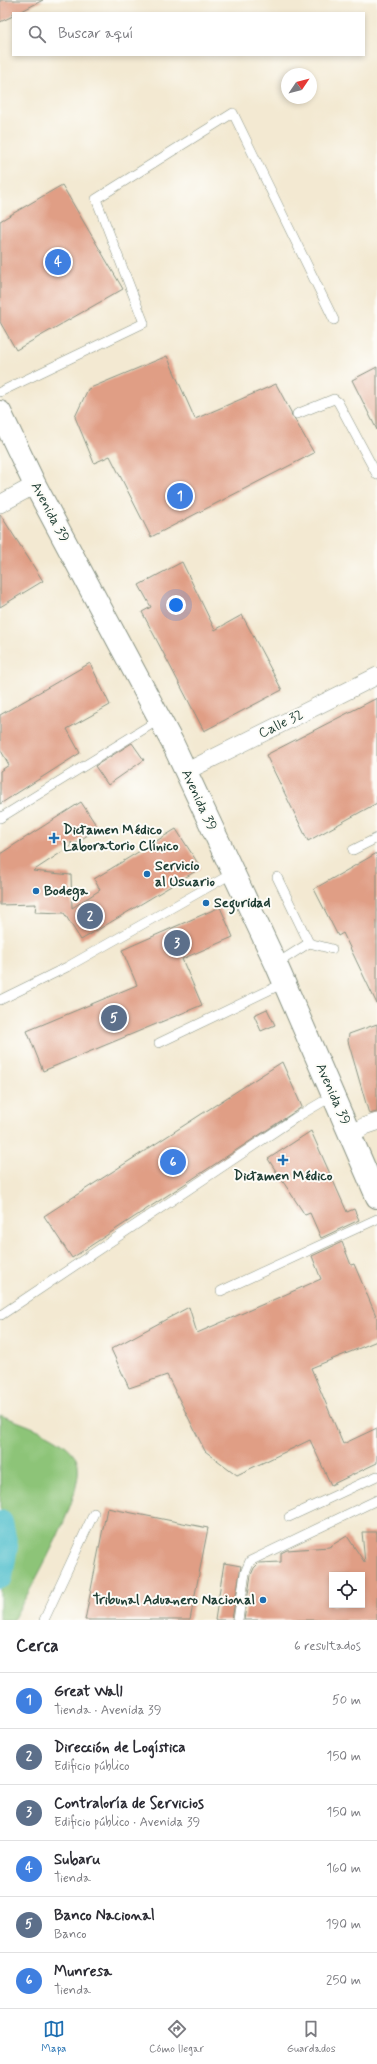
<!DOCTYPE html>
<html lang="es">
<meta charset="utf-8">
<style>
:root{--surface:#fff;--page:#f2f2f3;--text:#2b2b33;--muted:#7c7c81;--line:#e1e1e2;--accent:#1f6fb2}
body{margin:0;font-family:Mynerve,sans-serif;background:var(--page);color:var(--text)}
.controls{position:absolute;right:12px;bottom:12px;display:grid;overflow:hidden;border-radius:0px;box-shadow:0 2px 6px #0003}
.controls button{width:36px;height:36px;display:grid;place-items:center;padding:0;border:0;border-bottom:1px solid var(--line);background:var(--surface);color:var(--text);font:20px sans-serif}
.compass{position:absolute;left:281px;top:68px;width:36px;height:36px;border-radius:50%;background:var(--surface);box-shadow:0 2px 6px #0003;rotate:55deg}
.you{position:absolute;left:176px;top:605px;width:14px;height:14px;margin:-10px;border:3px solid #fff;border-radius:50%;background:#1a73e8;box-shadow:0 0 0 6px #1a73e833}
.badge{display:grid;place-items:center;width:26px;height:26px;border-radius:50%;background:var(--accent);color:#fff;font-size:13px;font-weight:700}
.pin{position:absolute;translate:-50% -50%;border:2px solid #fff;box-shadow:0 1px 4px #0006}
.list{margin:0;padding:0;list-style:none}
h2{display:flex;justify-content:space-between;align-items:center;height:52px;margin:0;padding:0 16px;font-size:17px}
h2 small{font-size:13px;font-weight:400;color:var(--muted)}
.list li{display:grid;grid-template-columns:26px 1fr auto;gap:12px;align-items:center;box-sizing:border-box;height:56px;padding:0 16px;border-top:1px solid var(--line)}
.list b{display:block;font-size:15px;white-space:nowrap}
.list p{margin:0;font-size:13px;white-space:nowrap;color:var(--muted)}
.list em{font-size:13px;font-style:normal;color:var(--muted)}
.icon{flex:none;width:22px;height:22px;fill:none;stroke:currentColor;stroke-width:2;stroke-linecap:round;stroke-linejoin:round}
.map{position:relative;flex:none;width:377px;height:1620px;overflow:hidden}
.search{position:absolute;background:var(--surface);box-shadow:0 2px 6px #0003;left:12px;right:12px;top:12px;height:44px;display:flex;align-items:center;gap:10px;box-sizing:border-box;padding:0 14px;border-radius:0px;color:var(--muted);font-size:15px}
.sheet{height:388px;background:var(--surface)}
nav{display:flex;justify-content:space-around;align-items:center;box-sizing:border-box;height:56px;border-top:1px solid var(--line);background:var(--surface);font-size:11px;color:var(--muted)}
nav a{display:grid;justify-items:center;gap:2px}
nav .on{color:var(--accent)}
.map>svg:first-child{display:block}
</style>
<div class="map">
<svg width="377" height="1620" viewBox="0 0 377 1620">
<rect width="100%" height="100%" fill="#fdfcf7"/>
<filter id="ink" filterUnits="userSpaceOnUse"><feTurbulence type="fractalNoise" baseFrequency=".025" numOctaves="2"/><feDisplacementMap in="SourceGraphic" scale="8" xChannelSelector="R" yChannelSelector="G"/><feConvolveMatrix kernelMatrix="1 2 1 2 8 2 1 2 1" color-interpolation-filters="sRGB"/></filter>
<filter id="wash" filterUnits="userSpaceOnUse"><feTurbulence type="fractalNoise" baseFrequency=".012" numOctaves="4" result="noise"/><feDisplacementMap in="SourceGraphic" scale="16" xChannelSelector="R" yChannelSelector="G"/><feGaussianBlur stdDeviation="0.9" result="paint"/><feColorMatrix in="noise" values="0 0 0 0 0 0 0 0 0 0 0 0 0 0 0 0 0 1.4 0 .05"/><feComposite in="paint" operator="in"/></filter>
<g filter="url(#wash)">
<rect width="100%" height="100%" fill="#f3e9d2"/>
<!-- green -->
<path fill="#8dc478" stroke="#568056" d="M 0,1415 C 21,1423 66,1437 76,1458 C 91,1487 29,1591 13,1620 L 0,1620 Z"/>
<g fill="none" stroke-linecap="round" stroke-linejoin="round">
<!-- river -->
<polyline stroke="#55c1ce" stroke-width="26" points="0,1523 5,1546 0,1576"/>
</g>
<g id="blocks">
<!-- building -->
<g fill="#e09e85" fill-rule="evenodd">
<polygon points="0,0 43,0 18,13 13,13 13,16 0,22"/>
<polygon points="62,185 123,289 16,350 0,322 0,221"/>
<polygon points="167,356 195,419 276,384 291,412 292,417 295,420 314,453 151,537 110,456 94,463 75,417 88,389"/>
<polygon points="377,367 377,430 352,380"/>
<polygon points="0,514 43,581 0,607"/>
<polygon points="182,562 215,630 242,615 282,690 204,731 142,612 151,607 139,585"/>
<polygon points="90,663 110,705 67,729 80,753 0,804 0,771 9,765 0,749 0,715"/>
<polygon points="377,698 377,803 308,841 266,755"/>
<polygon points="132,743 144,760 108,785 95,766"/>
<polygon points="81,802 98,828 73,845 71,842 71,846 33,871 71,875 72,908 100,890 94,879 176,829 201,868 81,940 64,913 35,912 36,904 0,905 0,854"/>
<polygon points="377,853 377,1004 343,933 338,936 314,889"/>
<polygon points="220,907 233,937 182,959 202,1005 43,1071 27,1031 137,985 122,950"/>
<polygon points="267,1009 275,1025 261,1031 254,1015"/>
<polygon points="377,1024 377,1112 369,1114 348,1041 349,1034"/>
<polygon points="282,1062 302,1107 72,1258 44,1216"/>
<polygon points="311,1131 347,1212 354,1209 359,1220 321,1238 310,1213 305,1215 268,1159"/>
<polygon points="342,1242 351,1265 354,1264 377,1318 377,1341 311,1368 343,1444 377,1428 377,1463 331,1485 310,1440 237,1475 205,1451 167,1375 129,1388 111,1349 189,1307 197,1333 321,1279 312,1256"/>
<polygon points="107,1508 208,1528 190,1620 85,1620"/>
<path d="M 362,1532 L 377,1532 L 377,1620 L 244,1620 L 251,1575 L 254,1568 L 259,1563 L 281,1562 L 281,1553 L 287,1550 L 329,1547 L 347,1536 L 365,1563 ZM 332,1575 L 362,1575 L 362,1605 L 332,1605 Z"/>
<polygon points="224,1563 241,1566 232,1620 215,1620"/>
</g>
</g>
</g>
<g filter="url(#ink)">
<use href="#blocks" fill-opacity="0" stroke="#899383" stroke-width="1"/>
<g fill="none" stroke-linecap="round" stroke-linejoin="round">
<!-- service casing -->
<g stroke="#899383" stroke-width="10">
<g id="service">
<polyline points="0,392 144,323 96,199 233,113 334,320"/>
<polyline points="297,414 334,399 338,402 377,475"/>
<polyline points="0,818 160,719"/>
<polyline points="353,850 377,838"/>
<polyline points="309,943 332,949"/>
<polyline points="276,964 309,943 277,877"/>
<polyline points="0,1000 67,967 233,873"/>
<polyline points="159,1043 284,983"/>
<polyline points="221,1291 377,1219"/>
<polyline points="1,1315 295,1118 334,1095"/>
<polyline points="289,1517 377,1476"/>
<polyline points="44,1620 94,1513"/>
<polyline points="238,1620 245,1573 250,1561 377,1500"/>
</g>
</g>
<!-- minor casing -->
<g stroke="#899383" stroke-width="18">
<g id="minor">
<polyline points="0,504 35,485"/>
<polyline points="185,772 377,676"/>
<polyline points="351,1134 365,1126 377,1122"/>
</g>
</g>
<!-- secondary casing -->
<g stroke="#899383" stroke-width="24">
<polyline id="secondary" points="0,412 35,485 172,742 276,964 377,1197"/>
</g>
<!-- service -->
<use href="#service" stroke="#fff" stroke-width="9"/>
<!-- minor -->
<use href="#minor" stroke="#fff" stroke-width="17"/>
<!-- secondary -->
<use href="#secondary" stroke="#fff" stroke-width="22"/>
</g>
</g>
<!-- markers -->
<g fill="#1f6fb2" stroke="#fdfcf7" stroke-width="1.5">
<path d="M52 832h4v4h4v4h-4v4h-4v-4h-4v-4h4z"/>
<circle cx="147" cy="874" r="4"/>
<circle cx="36" cy="891" r="4"/>
<circle cx="206" cy="903" r="4"/>
<path d="M281 1154h4v4h4v4h-4v4h-4v-4h-4v-4h4z"/>
<circle cx="263" cy="1600" r="4"/>
</g>
<g text-anchor="middle" dominant-baseline="central" stroke-width="4" stroke-linejoin="round" paint-order="stroke">
<!-- street labels -->
<g font-size="14" fill="#1f3d34" stroke="#fdfcf7">
<text transform="translate(50 512) rotate(62)">Avenida 39</text>
<text transform="translate(281 724) rotate(-26)">Calle 32</text>
<text transform="translate(199 800) rotate(65)">Avenida 39</text>
<text transform="translate(333 1094) rotate(66)">Avenida 39</text>
</g>
<!-- poi labels -->
<g font-size="14" font-weight="bold" fill="#1f3d34" stroke="#fdfcf7" text-anchor="start">
<text x="63" y="830">Dictamen Médico<tspan x="63" dy="16">Laboratorio Clínico</tspan></text>
<text x="155" y="866">Servicio<tspan x="155" dy="16">al Usuario</tspan></text>
<text x="44" y="891">Bodega</text>
<text x="214" y="903">Seguridad</text>
<text x="283" y="1176" text-anchor="middle">Dictamen Médico</text>
<text x="255" y="1600" text-anchor="end">Tribunal Aduanero Nacional</text>
</g>
</g>
</svg>
<div class="controls">
<button><svg class="icon" aria-label="locate" viewBox="0 0 24 24"><circle cx="12" cy="12" r="6"/><path d="M12 2v4M12 18v4M2 12h4M18 12h4"/></svg></button>
</div>
<svg class="compass" viewBox="-18 -18 36 36"><path d="M0-13l5 13h-10z" fill="#e53935"/><path d="M0 13l5-13h-10z" fill="#7c7c81"/></svg>
<div class="you"></div>
<div class="pin badge" style="left:180px;top:496px;background:#3f7fe0">1</div>
<div class="pin badge" style="left:90px;top:916px;background:#5c6f8a">2</div>
<div class="pin badge" style="left:177px;top:943px;background:#5c6f8a">3</div>
<div class="pin badge" style="left:58px;top:262px;background:#3f7fe0">4</div>
<div class="pin badge" style="left:114px;top:1018px;background:#5c6f8a">5</div>
<div class="pin badge" style="left:173px;top:1162px;background:#3f7fe0">6</div>
<div class="search"><svg class="icon" aria-label="search" viewBox="0 0 24 24"><circle cx="10" cy="10" r="6"/><path d="M15 15l6 6"/></svg>Buscar aquí</div>
</div>
<section class="sheet">
<h2>Cerca<small>6 resultados</small></h2>
<ul class="list">
<li><span class="badge" style="background:#3f7fe0">1</span><div><b>Great Wall</b><p>Tienda · Avenida 39</p></div><em>50 m</em></li>
<li><span class="badge" style="background:#5c6f8a">2</span><div><b>Dirección de Logística</b><p>Edificio público</p></div><em>150 m</em></li>
<li><span class="badge" style="background:#5c6f8a">3</span><div><b>Contraloría de Servicios</b><p>Edificio público · Avenida 39</p></div><em>150 m</em></li>
<li><span class="badge" style="background:#3f7fe0">4</span><div><b>Subaru</b><p>Tienda</p></div><em>160 m</em></li>
<li><span class="badge" style="background:#5c6f8a">5</span><div><b>Banco Nacional</b><p>Banco</p></div><em>190 m</em></li>
<li><span class="badge" style="background:#3f7fe0">6</span><div><b>Munresa</b><p>Tienda</p></div><em>250 m</em></li>
</ul>
</section>
<nav>
<a class="on"><svg class="icon" aria-label="map" viewBox="0 0 24 24"><path d="M3 6l6-2 6 2 6-2v14l-6 2-6-2-6 2zM9 4v14M15 6v14"/></svg>Mapa</a>
<a><svg class="icon" aria-label="directions" viewBox="0 0 24 24"><path d="M12 3l9 9-9 9-9-9zM9 14v-3h6M13 9l2 2-2 2"/></svg>Cómo llegar</a>
<a><svg class="icon" aria-label="saved" viewBox="0 0 24 24"><path d="M7 4h10v16l-5-4-5 4z"/></svg>Guardados</a>
</nav>
